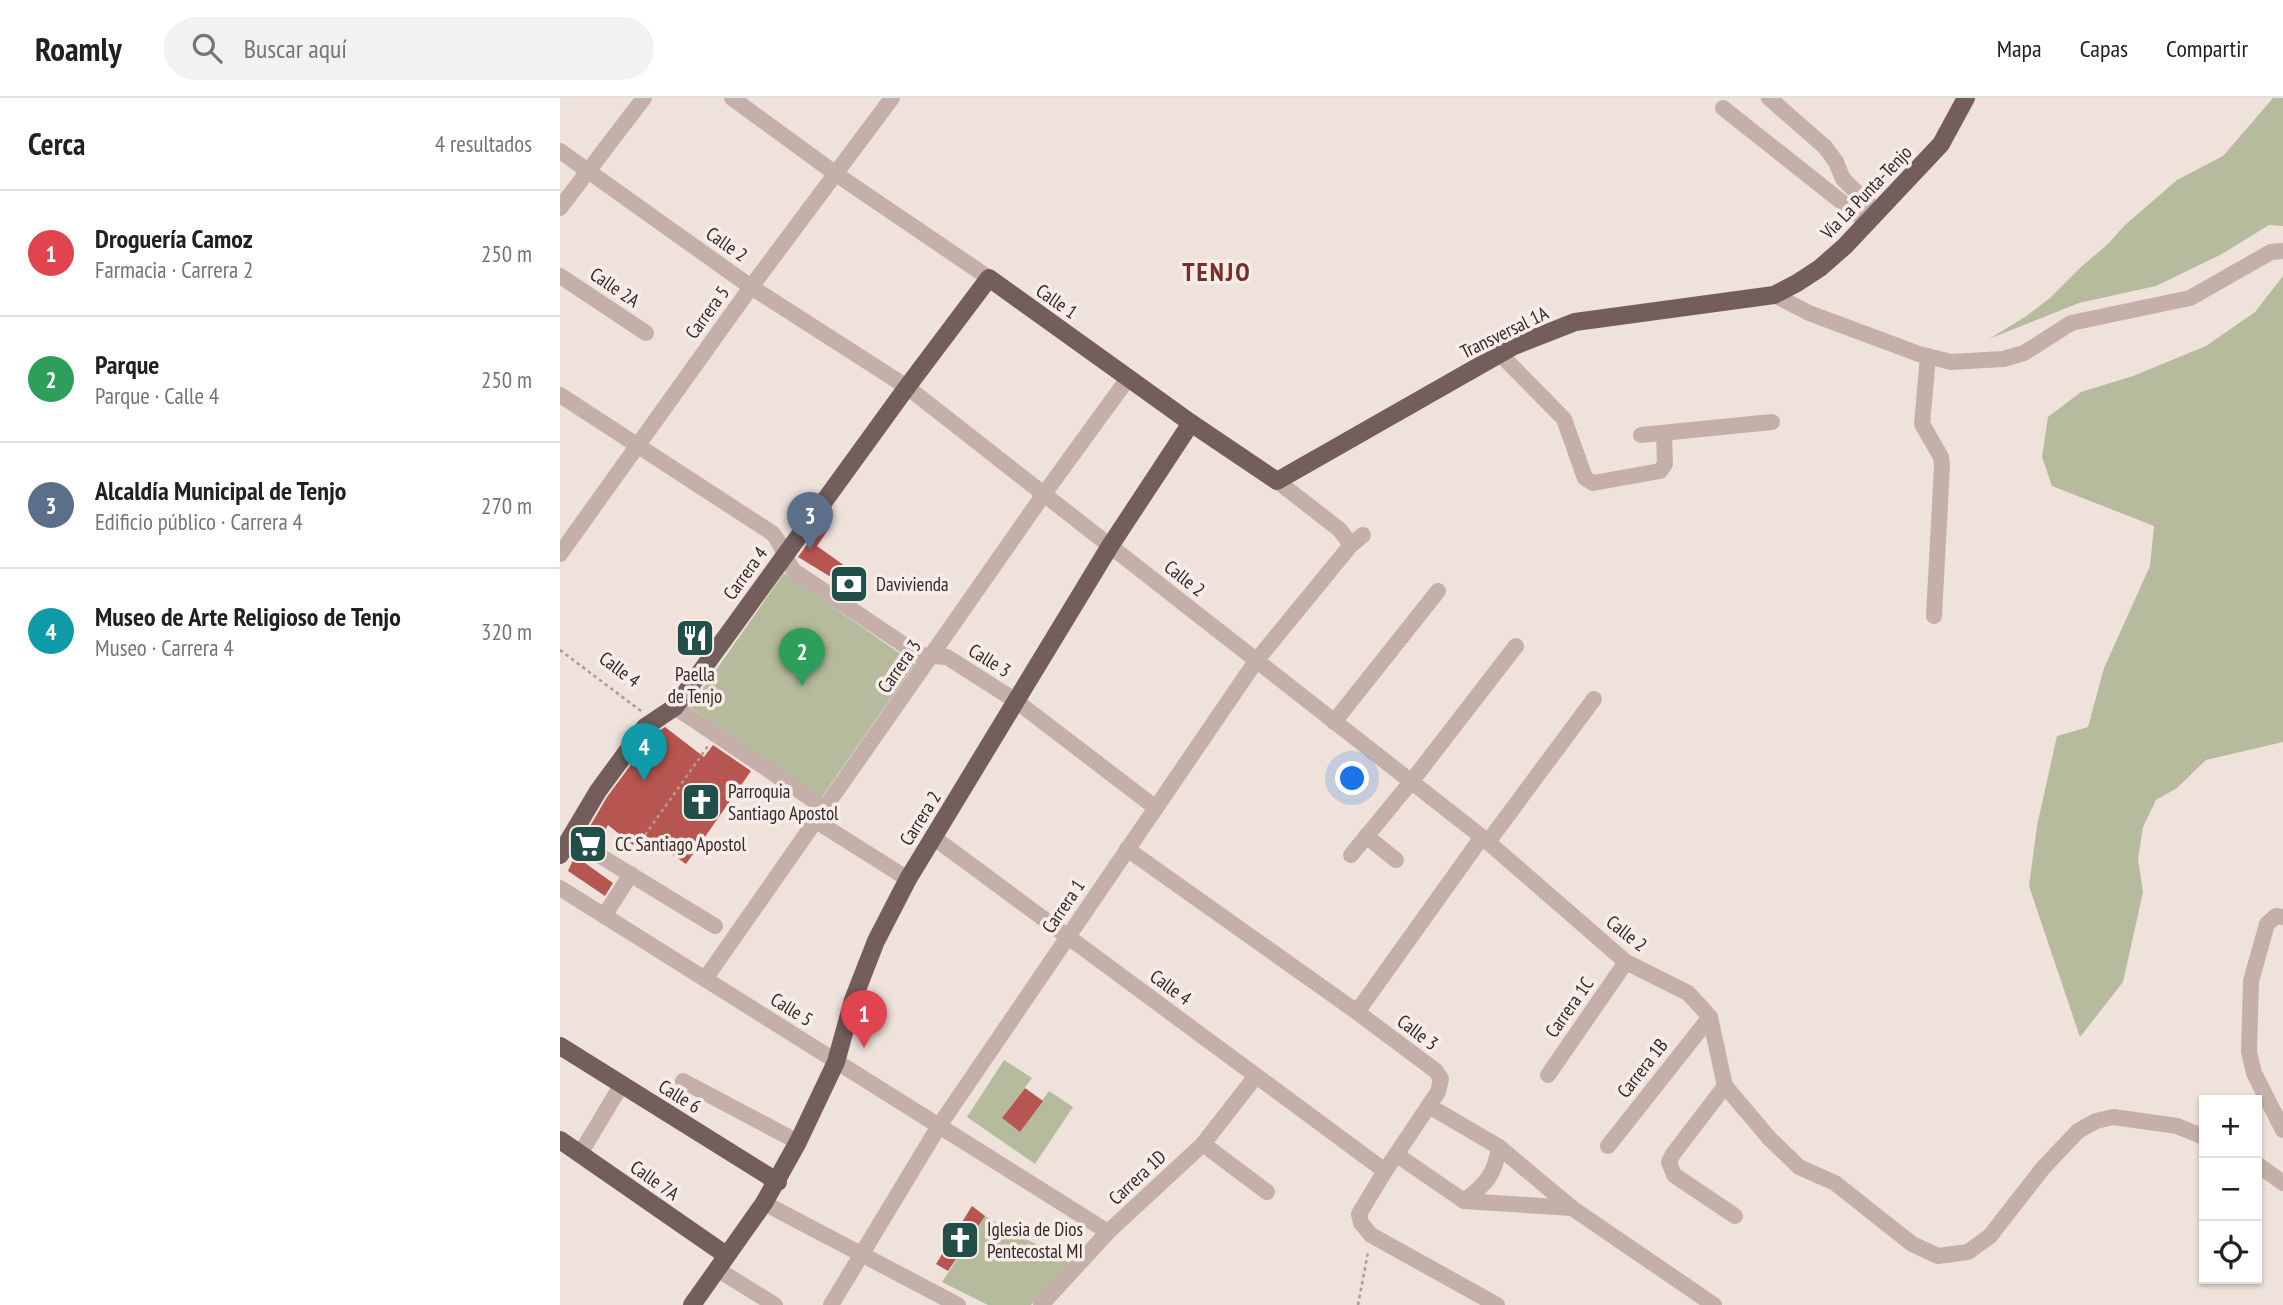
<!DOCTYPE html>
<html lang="es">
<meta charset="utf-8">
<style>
:root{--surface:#fff;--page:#f2f2f2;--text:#202124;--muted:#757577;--line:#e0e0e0;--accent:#111827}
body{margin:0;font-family:"PT Sans Narrow",sans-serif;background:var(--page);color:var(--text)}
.controls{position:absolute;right:21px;bottom:21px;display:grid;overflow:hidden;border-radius:0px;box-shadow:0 2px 5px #0004}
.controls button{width:63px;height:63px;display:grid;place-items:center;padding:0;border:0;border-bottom:2px solid var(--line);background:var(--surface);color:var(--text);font:35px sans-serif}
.you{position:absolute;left:793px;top:681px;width:24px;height:24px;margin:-18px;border:5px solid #fff;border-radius:50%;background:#1a73e8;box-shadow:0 0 0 10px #1a73e833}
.badge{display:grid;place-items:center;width:46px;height:46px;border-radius:50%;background:var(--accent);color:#fff;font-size:23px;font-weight:700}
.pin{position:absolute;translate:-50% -58px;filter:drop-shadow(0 2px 4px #0008)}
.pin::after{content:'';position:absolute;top:37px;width:24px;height:21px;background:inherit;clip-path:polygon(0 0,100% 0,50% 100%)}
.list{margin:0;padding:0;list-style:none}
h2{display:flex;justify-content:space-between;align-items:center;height:91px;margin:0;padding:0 28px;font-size:30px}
h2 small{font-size:23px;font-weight:400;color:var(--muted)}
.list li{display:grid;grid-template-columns:46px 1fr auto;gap:21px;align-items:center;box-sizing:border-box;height:126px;padding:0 28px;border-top:2px solid var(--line)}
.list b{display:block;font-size:26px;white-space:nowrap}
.list p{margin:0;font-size:23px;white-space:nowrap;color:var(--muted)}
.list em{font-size:23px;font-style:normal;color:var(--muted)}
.icon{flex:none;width:38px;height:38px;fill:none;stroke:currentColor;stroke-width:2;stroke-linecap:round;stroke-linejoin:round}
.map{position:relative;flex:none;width:1723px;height:1207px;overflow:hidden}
header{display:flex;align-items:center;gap:42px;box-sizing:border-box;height:98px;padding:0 35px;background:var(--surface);border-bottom:2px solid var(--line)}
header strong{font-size:33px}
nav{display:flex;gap:38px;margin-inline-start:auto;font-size:24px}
.search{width:490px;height:63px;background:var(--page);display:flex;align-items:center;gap:18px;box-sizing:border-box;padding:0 24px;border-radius:38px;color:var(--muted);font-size:26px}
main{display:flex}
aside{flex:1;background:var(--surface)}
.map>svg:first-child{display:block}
</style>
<header>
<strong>Roamly</strong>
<div class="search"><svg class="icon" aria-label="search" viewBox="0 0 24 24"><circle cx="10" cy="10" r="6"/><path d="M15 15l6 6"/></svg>Buscar aquí</div>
<nav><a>Mapa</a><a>Capas</a><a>Compartir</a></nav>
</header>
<main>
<aside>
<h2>Cerca<small>4 resultados</small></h2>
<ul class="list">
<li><span class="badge" style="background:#e0444e">1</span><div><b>Droguería Camoz</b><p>Farmacia · Carrera 2</p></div><em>250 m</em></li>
<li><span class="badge" style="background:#2e9e5b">2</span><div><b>Parque</b><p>Parque · Calle 4</p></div><em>250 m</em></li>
<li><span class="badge" style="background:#5c6f8a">3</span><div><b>Alcaldía Municipal de Tenjo</b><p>Edificio público · Carrera 4</p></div><em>270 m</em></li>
<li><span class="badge" style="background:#0f9aa8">4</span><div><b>Museo de Arte Religioso de Tenjo</b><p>Museo · Carrera 4</p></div><em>320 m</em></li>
</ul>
</aside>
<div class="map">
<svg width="1723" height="1207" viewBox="0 0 1723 1207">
<rect width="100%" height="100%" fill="#eee2db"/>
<!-- green -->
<g fill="#b7bb9d">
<polygon points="1713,0 1723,0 1723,128 1709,127 1662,156 1596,188 1519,205 1429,241 1465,219 1490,200 1521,169 1549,145 1564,128 1617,82 1663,58"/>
<polygon points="1723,178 1723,644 1646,662 1617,690 1596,702 1583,729 1578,761 1583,794 1563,884 1520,939 1469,788 1477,728 1497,638 1528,629 1544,570 1590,468 1594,428 1492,388 1482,359 1488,319 1521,294 1573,278 1646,248 1695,214"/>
<polygon points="224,475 355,566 261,700 130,609"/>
<polygon points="444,962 472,980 442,1020 460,1034 489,993 513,1009 475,1066 407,1019"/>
<polygon points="425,1118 510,1165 471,1207 428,1207 382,1184"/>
</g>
<!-- building -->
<g fill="#b75550">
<polygon points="263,424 270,429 257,448 289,471 279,484 238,459"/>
<polygon points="105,629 144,659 153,647 191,673 126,766 82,735 73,747 48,727 37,746 28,751 28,760 25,765 53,785 45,798 8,773 22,742 47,699 93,637"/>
<polygon points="465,990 483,1003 460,1034 442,1020"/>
<polygon points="412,1108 425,1118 388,1173 376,1166"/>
</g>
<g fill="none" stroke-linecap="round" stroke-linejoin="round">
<!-- path -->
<g stroke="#b09a93" stroke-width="2.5" stroke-dasharray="3.5 3.5" stroke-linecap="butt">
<polyline points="0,552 81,613"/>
<polyline points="85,737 148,648"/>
<polyline points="798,1207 808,1154"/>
</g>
<!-- minor -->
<g stroke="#c5b0a9" stroke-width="16">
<polyline points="172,0 276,76 429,180"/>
<polyline points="1209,0 1265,49 1276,64 1283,81 1317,114"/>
<polyline points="1163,10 1307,124"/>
<polyline points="0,53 191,189 347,289 922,739 1066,864 1128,895 1150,919 1165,988 1210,1041 1239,1069 1275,1085 1352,1146 1378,1158 1408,1154 1430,1138 1483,1070 1518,1033 1536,1023 1553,1019 1617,1028 1644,1039"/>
<polyline points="0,110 84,0"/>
<polyline points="0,178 86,235"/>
<polyline points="1214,197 1249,215 1359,256 1391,264 1443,261 1464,255 1511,225 1630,200 1711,154 1723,153"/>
<polyline points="940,256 1004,321 1025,380 1033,385 1100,373 1105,366 1104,335"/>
<polyline points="1368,258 1362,326 1381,359 1382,368 1374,518"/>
<path d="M 0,297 L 212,435 C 223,446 224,461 234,473 L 359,557 L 387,559 L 456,603 L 596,710"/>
<polyline points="1081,337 1212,324"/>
<polyline points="717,383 780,432 791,447"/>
<polyline points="0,456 191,189 332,0"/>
<polyline points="115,609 265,710"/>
<polyline points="774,624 878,493"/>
<polyline points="256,723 348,781"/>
<polyline points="806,738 836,762"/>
<polyline points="373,739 825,1073"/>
<polyline points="928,744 1034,601"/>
<polyline points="567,751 797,914 876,973 881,981 878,994 825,1073 799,1116 801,1125 811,1137 937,1207"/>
<polyline points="37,756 155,828"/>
<polyline points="791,757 851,684 956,548"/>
<polyline points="0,790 548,1134"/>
<polyline points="44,818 71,776"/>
<polyline points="1723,819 1716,818 1707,826 1691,883 1689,954 1694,975 1723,1032"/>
<polyline points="145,881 484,396 569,279"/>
<polyline points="797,914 922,739"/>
<polyline points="988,977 1066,864"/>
<polyline points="123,983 238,1044"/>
<polyline points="1165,988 1113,1056 1109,1064 1114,1077 1175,1118"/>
<polyline points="869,1008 939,1049 1012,1110 1154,1207"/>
<polyline points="643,1046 707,1094"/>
<polyline points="1048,1048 1150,919"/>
<polyline points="20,1056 62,986"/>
<polyline points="837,1057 904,1103 1012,1110"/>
<polyline points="1697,1066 1723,1085"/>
<path d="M 904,1103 C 926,1086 935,1077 939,1049"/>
<polyline points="204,1105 398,1207"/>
<polyline points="157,1171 215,1207"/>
<polyline points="271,1207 379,1028 696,563 791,447 803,437"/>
<polyline points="481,1207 548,1134 643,1046 696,978"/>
</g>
<!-- major -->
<g stroke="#735e5b" stroke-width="18">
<polyline points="0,757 38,693 85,629 115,609 347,289 429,180 631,325 717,383 954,248 1015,224 1214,197 1237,185 1260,170 1285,148 1381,46 1406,0"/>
<polyline points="0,948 218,1084"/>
<polyline points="0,1042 166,1157"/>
<polyline points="132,1207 204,1105 238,1044 276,964 293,902 316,843 348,781 550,448 631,325"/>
</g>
</g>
<!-- icons -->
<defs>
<g id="bank-square" transform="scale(2.0125)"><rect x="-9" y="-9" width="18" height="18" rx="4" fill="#224f49" stroke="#f7ece7"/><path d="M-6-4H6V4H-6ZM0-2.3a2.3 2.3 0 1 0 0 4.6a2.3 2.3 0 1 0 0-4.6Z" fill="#fff"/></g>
<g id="restaurant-square" transform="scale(2.0125)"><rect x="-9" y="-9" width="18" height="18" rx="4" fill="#224f49" stroke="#f7ece7"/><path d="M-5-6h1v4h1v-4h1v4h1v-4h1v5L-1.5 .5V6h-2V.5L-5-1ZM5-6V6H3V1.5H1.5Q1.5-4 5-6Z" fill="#fff"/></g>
<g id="church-square" transform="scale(2.0125)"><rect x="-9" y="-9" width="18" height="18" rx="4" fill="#224f49" stroke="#f7ece7"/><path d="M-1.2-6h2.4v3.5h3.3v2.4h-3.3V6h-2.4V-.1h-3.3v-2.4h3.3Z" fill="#fff"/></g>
<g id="supermarket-square" transform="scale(2.0125)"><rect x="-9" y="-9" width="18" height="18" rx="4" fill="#224f49" stroke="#f7ece7"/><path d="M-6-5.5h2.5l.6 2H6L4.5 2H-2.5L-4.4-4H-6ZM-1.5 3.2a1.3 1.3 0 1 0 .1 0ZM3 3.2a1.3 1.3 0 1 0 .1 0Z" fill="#fff"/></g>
</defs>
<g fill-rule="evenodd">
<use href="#bank-square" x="289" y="486"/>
<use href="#restaurant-square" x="135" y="540"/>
<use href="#church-square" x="141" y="704"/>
<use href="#supermarket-square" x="28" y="746"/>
<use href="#church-square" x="400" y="1142"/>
</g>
<g text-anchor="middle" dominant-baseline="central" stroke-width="7" stroke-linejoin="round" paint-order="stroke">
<!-- street labels -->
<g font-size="19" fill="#332928" stroke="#f7ece7">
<text transform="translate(1306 94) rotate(-46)">Vía La Punta-Tenjo</text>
<text transform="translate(167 146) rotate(35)">Calle 2</text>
<text transform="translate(55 189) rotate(34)">Calle 2A</text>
<text transform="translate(497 203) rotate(35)">Calle 1</text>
<text transform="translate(147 214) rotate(-54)">Carrera 5</text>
<text transform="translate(944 234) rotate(-26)">Transversal 1A</text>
<text transform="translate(185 475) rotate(-54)">Carrera 4</text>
<text transform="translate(625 480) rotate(38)">Calle 2</text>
<text transform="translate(430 562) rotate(32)">Calle 3</text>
<text transform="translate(339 568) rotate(-55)">Carrera 3</text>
<text transform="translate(60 571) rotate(37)">Calle 4</text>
<text transform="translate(360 720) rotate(-58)">Carrera 2</text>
<text transform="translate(503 808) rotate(-56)">Carrera 1</text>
<text transform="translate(1067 835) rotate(38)">Calle 2</text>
<text transform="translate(611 889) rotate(36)">Calle 4</text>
<text transform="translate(1009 909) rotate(-55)">Carrera 1C</text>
<text transform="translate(232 911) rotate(32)">Calle 5</text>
<text transform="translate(858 934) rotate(37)">Calle 3</text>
<text transform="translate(1082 970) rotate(-52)">Carrera 1B</text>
<text transform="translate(120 998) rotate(32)">Calle 6</text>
<text transform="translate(577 1079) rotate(-43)">Carrera 1D</text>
<text transform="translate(95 1082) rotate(35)">Calle 7A</text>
</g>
<!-- poi labels -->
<g font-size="19" fill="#332928" stroke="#f7ece7" text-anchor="start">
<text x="316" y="486">Davivienda</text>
<text x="135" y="576" text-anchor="middle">Paella<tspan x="135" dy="22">de Tenjo</tspan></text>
<text x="168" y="693">Parroquia<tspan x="168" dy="22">Santiago Apostol</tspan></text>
<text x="55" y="746">CC Santiago Apostol</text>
<text x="427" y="1131">Iglesia de Dios<tspan x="427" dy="22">Pentecostal MI</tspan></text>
</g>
<!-- district labels -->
<g font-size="26" font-weight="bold" letter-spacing="2" fill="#782e2a" stroke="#f7ece7">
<text x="657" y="173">TENJO</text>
</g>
</g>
</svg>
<div class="controls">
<button>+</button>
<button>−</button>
<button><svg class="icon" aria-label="locate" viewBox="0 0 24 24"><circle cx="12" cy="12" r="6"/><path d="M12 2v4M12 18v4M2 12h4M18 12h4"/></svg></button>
</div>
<div class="you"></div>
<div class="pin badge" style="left:304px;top:950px;background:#e0444e">1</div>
<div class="pin badge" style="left:242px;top:588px;background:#2e9e5b">2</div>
<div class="pin badge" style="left:250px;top:452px;background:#5c6f8a">3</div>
<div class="pin badge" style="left:84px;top:683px;background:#0f9aa8">4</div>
</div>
</main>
